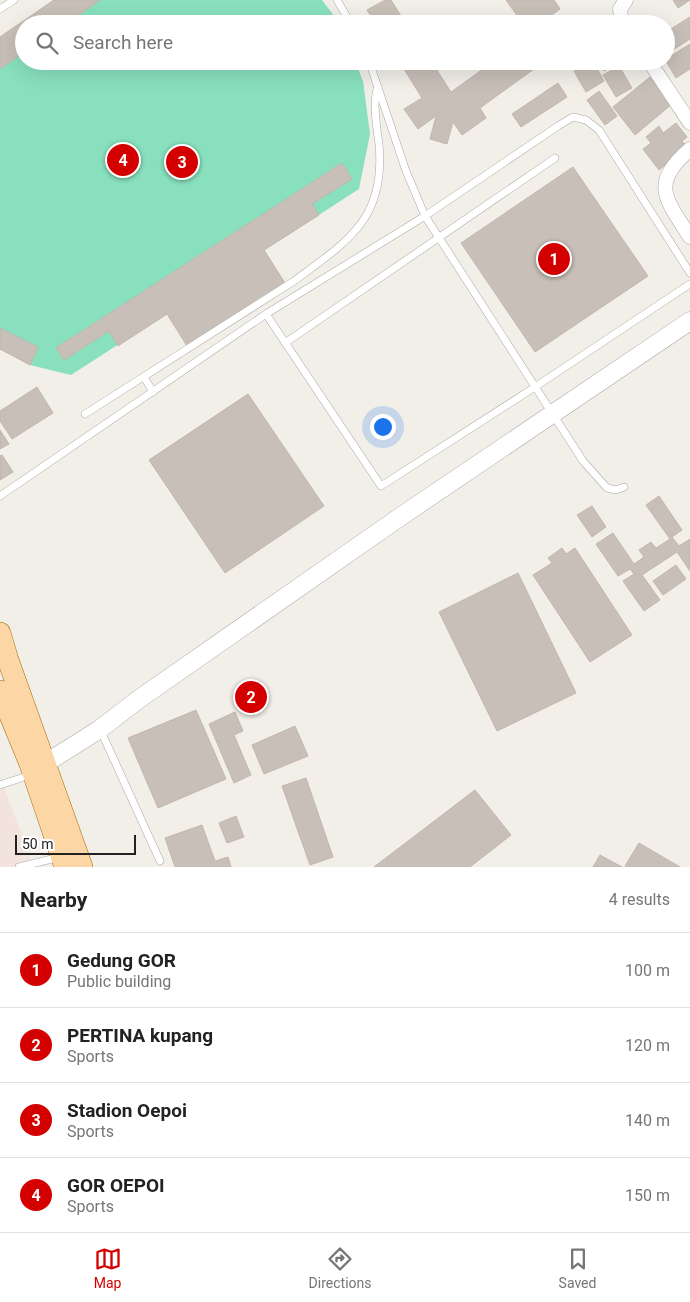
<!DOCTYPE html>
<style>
:root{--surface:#fff;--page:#f2f2f2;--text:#222;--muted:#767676;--line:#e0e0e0;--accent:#d40000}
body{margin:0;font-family:Roboto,sans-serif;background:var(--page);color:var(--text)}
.scale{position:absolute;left:15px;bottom:12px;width:121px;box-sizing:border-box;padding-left:5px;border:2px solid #222;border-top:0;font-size:14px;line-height:18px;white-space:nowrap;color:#222;-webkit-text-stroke:4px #fff;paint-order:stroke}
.you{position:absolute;left:382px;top:426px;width:18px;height:18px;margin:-12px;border:4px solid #fff;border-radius:50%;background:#1a73e8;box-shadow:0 0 0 8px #1a73e833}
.badge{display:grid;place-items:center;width:32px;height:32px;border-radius:50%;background:var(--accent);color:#fff;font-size:16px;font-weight:700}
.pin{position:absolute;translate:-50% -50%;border:2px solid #fff;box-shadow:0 1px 5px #0006}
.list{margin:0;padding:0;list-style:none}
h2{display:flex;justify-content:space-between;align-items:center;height:65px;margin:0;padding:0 20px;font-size:21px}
h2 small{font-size:16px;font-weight:400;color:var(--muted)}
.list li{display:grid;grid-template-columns:32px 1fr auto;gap:15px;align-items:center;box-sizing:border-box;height:75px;padding:0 20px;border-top:1px solid var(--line)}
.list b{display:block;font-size:19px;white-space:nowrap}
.list p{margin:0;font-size:16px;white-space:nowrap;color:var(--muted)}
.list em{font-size:16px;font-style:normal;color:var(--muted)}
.icon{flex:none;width:28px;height:28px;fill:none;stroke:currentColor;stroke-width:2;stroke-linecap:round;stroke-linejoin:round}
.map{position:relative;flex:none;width:690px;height:867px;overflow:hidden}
.search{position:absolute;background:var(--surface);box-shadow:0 5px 20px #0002;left:15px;right:15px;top:15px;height:55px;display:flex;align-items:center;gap:12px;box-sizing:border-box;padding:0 18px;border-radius:28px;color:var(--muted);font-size:19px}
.sheet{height:365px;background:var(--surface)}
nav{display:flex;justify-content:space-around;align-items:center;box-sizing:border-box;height:70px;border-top:1px solid var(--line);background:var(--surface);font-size:14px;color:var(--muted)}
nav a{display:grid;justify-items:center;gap:2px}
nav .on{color:var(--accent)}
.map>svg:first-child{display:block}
</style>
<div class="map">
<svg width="690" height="867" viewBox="0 0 690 867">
<rect width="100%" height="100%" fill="#f2efe9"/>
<!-- military -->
<polygon fill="#f3e3dd" points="0,777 34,867 0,867"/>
<!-- pitch -->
<polygon fill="#88e0be" points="54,0 322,0 340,24 24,24 24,61 355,61 363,81 370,134 359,189 71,375 30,365 0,349 0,37"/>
<!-- building -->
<g fill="#c7bfb8" stroke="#c4b6ab">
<polygon points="54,0 100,0 66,24 53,24 47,15 34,24 24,24 24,52 0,69 0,37"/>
<polygon points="385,0 391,0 406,24 376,24 367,10"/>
<polygon points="506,0 554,0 560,9 540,24 523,24"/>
<polygon points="673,0 690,0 678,8"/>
<polygon points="559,15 565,24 546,24"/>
<polygon points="690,17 690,39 668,53 666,50 666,32"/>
<polygon points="690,44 690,69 676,78 666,61 666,59"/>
<polygon points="399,61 431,61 451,92 494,61 545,61 480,108 486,118 462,135 453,122 447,144 430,139 436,116 418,129 404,109 422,98"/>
<polygon points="590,61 593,61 604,81 586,92 574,71"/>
<polygon points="598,61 621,61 604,71"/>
<polygon points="619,66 632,88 616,97 603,75"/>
<polygon points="650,77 672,104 635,135 613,107"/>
<polygon points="558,83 567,97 521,127 512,114"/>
<polygon points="599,91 617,116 605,125 587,100"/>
<polygon points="676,123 687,137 682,141 687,147 659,170 643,149 651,143 646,137 659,126 663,133"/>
<polygon points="342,163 352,179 312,204 319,215 264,250 285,283 187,346 167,314 118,346 109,331 64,360 56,348"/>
<polygon points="573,167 648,276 535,352 461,243"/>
<polygon points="0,328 38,347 30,365 0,349"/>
<polygon points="37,387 53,413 12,439 0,421 0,411"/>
<polygon points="248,394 324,506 225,573 149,460"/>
<polygon points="0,430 9,444 0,449"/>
<polygon points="2,455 13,472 0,480 0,456"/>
<polygon points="659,496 682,530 672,537 679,546 690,539 690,571 677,552 642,575 660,600 644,611 623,581 634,574 630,569 618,576 596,544 613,533 634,564 644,557 639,550 651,542 656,548 670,539 646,505"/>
<polygon points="592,506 606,527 592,537 577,515"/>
<polygon points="562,548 566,554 575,548 632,635 590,662 533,575 552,563 548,558"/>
<polygon points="676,565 686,579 663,595 653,581"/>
<polygon points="518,573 576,693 497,731 439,612"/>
<polygon points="196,710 226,779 158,808 128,738"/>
<polygon points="235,712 243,731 234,735 251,775 234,783 209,724"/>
<polygon points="295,726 308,756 264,774 252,745"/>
<polygon points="306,778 333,857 310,865 282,786"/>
<polygon points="475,790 511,835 470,867 374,867"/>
<polygon points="236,816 244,837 227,843 219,823"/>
<polygon points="202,825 215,861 228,857 231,867 175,867 165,838"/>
<polygon points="639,843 680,867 627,867 625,866"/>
<polygon points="600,855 622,867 593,867"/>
</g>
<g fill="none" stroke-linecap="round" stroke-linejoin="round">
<!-- service casing -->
<g stroke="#a9a9a9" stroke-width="8">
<g id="service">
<polyline points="337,0 351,24"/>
<polyline points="0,9 14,0"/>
<polyline points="369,61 406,171 425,216 266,314 381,486 535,387 690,284"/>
<polyline points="285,343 555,158"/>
<polyline points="144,377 153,392"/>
<path d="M 85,414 L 294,281 C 348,241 386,219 379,144 C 377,129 372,101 378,87"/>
<polyline points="624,487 616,490 607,488 583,461 425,216 558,126 573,117 586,120 599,130 690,273"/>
<polyline points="0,496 266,314"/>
<polyline points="100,729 160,861"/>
<polyline points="0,785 30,775"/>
<polyline points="19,867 60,857"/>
</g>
</g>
<!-- minor casing -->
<g stroke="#a9a9a9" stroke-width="15">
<g id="minor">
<polyline points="625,24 621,17 620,9 626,0"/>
<polyline points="649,61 690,123"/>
<path d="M 690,149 C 650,184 665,198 690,237"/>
</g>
</g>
<!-- tertiary casing -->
<g stroke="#a9a9a9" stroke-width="19">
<polyline id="tertiary" points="33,763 46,763 100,729 139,699 400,517 690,321"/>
</g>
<!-- primary casing -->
<g stroke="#a06b00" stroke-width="22">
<g id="primary">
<polyline points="0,633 8,660 82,867"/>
<polyline points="0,691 30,764 65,867"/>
</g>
</g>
<!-- service -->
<use href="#service" stroke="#fff" stroke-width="7"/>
<!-- minor -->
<use href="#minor" stroke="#fff" stroke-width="14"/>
<!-- tertiary -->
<use href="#tertiary" stroke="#fff" stroke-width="18"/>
<!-- primary -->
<use href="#primary" stroke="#fcd6a4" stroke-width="21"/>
</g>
</svg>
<div class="scale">50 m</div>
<div class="you"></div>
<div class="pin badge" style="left:554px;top:259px">1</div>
<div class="pin badge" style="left:251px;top:697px">2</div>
<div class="pin badge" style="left:182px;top:162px">3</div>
<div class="pin badge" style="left:123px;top:160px">4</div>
<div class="search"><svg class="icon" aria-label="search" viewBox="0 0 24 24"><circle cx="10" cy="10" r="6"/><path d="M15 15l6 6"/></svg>Search here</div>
</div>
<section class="sheet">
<h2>Nearby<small>4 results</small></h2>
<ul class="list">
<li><span class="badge">1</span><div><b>Gedung GOR</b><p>Public building</p></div><em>100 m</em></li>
<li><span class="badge">2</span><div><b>PERTINA kupang</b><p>Sports</p></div><em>120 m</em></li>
<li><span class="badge">3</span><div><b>Stadion Oepoi</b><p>Sports</p></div><em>140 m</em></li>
<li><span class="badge">4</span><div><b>GOR OEPOI</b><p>Sports</p></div><em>150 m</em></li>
</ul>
</section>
<nav>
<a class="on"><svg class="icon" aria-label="map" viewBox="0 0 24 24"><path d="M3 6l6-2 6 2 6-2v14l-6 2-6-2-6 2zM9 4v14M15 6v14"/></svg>Map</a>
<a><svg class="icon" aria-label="directions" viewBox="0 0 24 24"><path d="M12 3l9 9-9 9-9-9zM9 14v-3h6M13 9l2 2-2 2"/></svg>Directions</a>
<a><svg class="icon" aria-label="saved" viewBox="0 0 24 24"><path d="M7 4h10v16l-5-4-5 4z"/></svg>Saved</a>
</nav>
